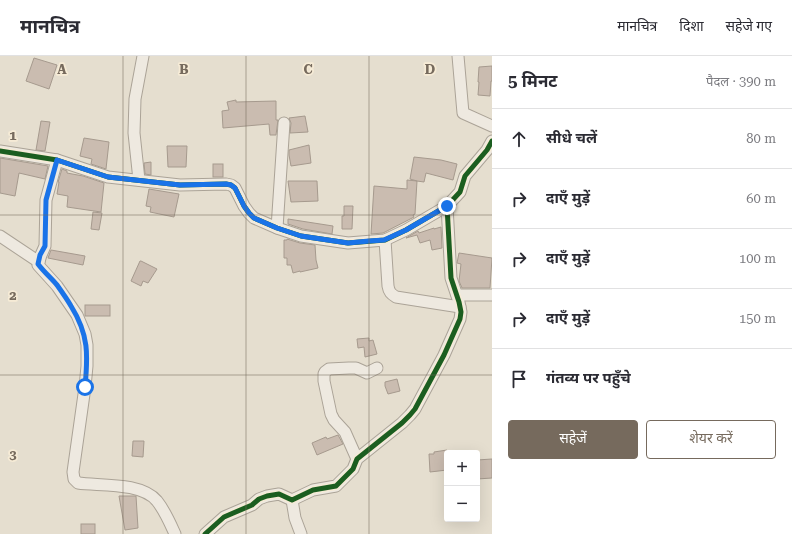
<!DOCTYPE html>
<html lang="hi">
<meta charset="utf-8">
<style>
:root{--surface:#fff;--page:#f7f7f7;--text:#2b2b33;--muted:#7c7c81;--line:#e1e1e2;--accent:#766a5d}
body{margin:0;font-family:"Roboto Serif","Noto Sans Devanagari",serif;background:var(--page);color:var(--text)}
.controls{position:absolute;right:12px;bottom:12px;display:grid;overflow:hidden;border-radius:4px;box-shadow:0 4px 16px #0002}
.controls button{width:36px;height:36px;display:grid;place-items:center;padding:0;border:0;border-bottom:1px solid var(--line);background:var(--surface);color:var(--text);font:20px sans-serif}
.stop{position:absolute;width:12px;height:12px;margin:-9px;border:3px solid #1a73e8;border-radius:50%;background:#fff}
.stop.end{background:#1a73e8;border-color:#fff;box-shadow:0 1px 4px #0008}
.list{margin:0;padding:0;list-style:none}
h2{display:flex;justify-content:space-between;align-items:center;height:52px;margin:0;padding:0 16px;font-size:17px}
h2 small{font-size:13px;font-weight:400;color:var(--muted)}
.list li{display:grid;grid-template-columns:26px 1fr auto;gap:12px;align-items:center;box-sizing:border-box;height:60px;padding:0 16px;border-top:1px solid var(--line)}
.list b{display:block;font-size:15px;white-space:nowrap}
.list em{font-size:13px;font-style:normal;color:var(--muted)}
.actions{display:flex;gap:8px;padding:12px 16px}
.actions a{flex:1;padding:9px 0;border:1px solid var(--accent);border-radius:4px;text-align:center;font-size:14px;color:var(--accent)}
.actions .main{background:var(--accent);color:#fff}
.icon{flex:none;width:22px;height:22px;fill:none;stroke:currentColor;stroke-width:2;stroke-linecap:round;stroke-linejoin:round}
.map{position:relative;flex:none;width:492px;height:478px;overflow:hidden}
header{display:flex;align-items:center;gap:24px;box-sizing:border-box;height:56px;padding:0 20px;background:var(--surface);border-bottom:1px solid var(--line)}
header strong{font-size:19px}
nav{display:flex;gap:22px;margin-inline-start:auto;font-size:14px}
main{display:flex}
aside{flex:1;background:var(--surface)}
.map>svg:first-child{display:block}
</style>
<header>
<strong>मानचित्र</strong>
<nav><a>मानचित्र</a><a>दिशा</a><a>सहेजे गए</a></nav>
</header>
<main>
<div class="map">
<svg width="492" height="478" viewBox="0 0 492 478">
<rect width="100%" height="100%" fill="#e5decf"/>
<!-- building -->
<g fill="#cabcb0" stroke="#a69a8e">
<polygon points="34,2 57,9 49,33 26,25"/>
<polygon points="492,10 492,25 491,25 490,40 478,39 479,26 478,26 479,11"/>
<polygon points="236,44 236,46 276,45 276,64 278,64 276,79 270,79 269,68 223,72 222,55 229,54 227,46"/>
<polygon points="305,60 308,76 290,77 291,67 289,62"/>
<polygon points="41,65 50,66 45,95 36,94"/>
<polygon points="84,82 109,86 106,113 91,108 92,103 80,100"/>
<polygon points="309,89 311,107 291,110 289,99 289,94"/>
<polygon points="167,90 187,90 186,111 168,111"/>
<polygon points="414,101 441,104 457,108 453,124 426,117 424,126 417,125 415,158 413,159 414,161 383,177 371,178 374,130 407,133 407,124 417,125 410,123"/>
<polygon points="0,102 48,110 45,123 19,117 15,140 0,137"/>
<polygon points="151,106 151,119 145,118 144,107"/>
<rect x="213" y="108" width="10" height="13"/>
<polygon points="62,113 67,115 67,117 83,120 104,127 101,156 67,151 68,140 57,138 59,126 58,126"/>
<polygon points="288,125 317,125 318,145 291,146"/>
<polygon points="149,133 179,138 174,161 150,156 151,151 146,150"/>
<polygon points="344,150 353,150 352,173 342,173 342,160 344,160"/>
<polygon points="93,156 102,157 99,174 91,173"/>
<polygon points="288,163 333,170 332,178 303,173 288,168"/>
<polygon points="441,171 442,192 432,194 430,184 420,187 417,179 406,182 418,175 419,177 434,172 434,173"/>
<polygon points="287,183 300,187 315,189 316,204 318,212 300,216 300,215 293,217 291,209 287,209 287,202 284,202 284,184 287,184"/>
<polygon points="51,194 85,200 83,209 48,202"/>
<polygon points="459,197 492,202 490,232 462,232 459,225 461,208 457,207"/>
<polygon points="140,205 141,205 157,213 148,227 143,225 141,230 131,225"/>
<rect x="85" y="249" width="25" height="11"/>
<polygon points="369,282 369,285 373,284 377,298 365,301 364,291 358,292 357,283"/>
<polygon points="397,323 400,335 388,338 385,330 385,326"/>
<polygon points="338,379 343,388 317,399 312,387 326,381 327,383"/>
<polygon points="133,385 144,385 143,401 132,400"/>
<polygon points="447,394 447,414 430,416 429,398 434,398 434,396"/>
<polygon points="492,403 492,422 477,423 477,404"/>
<polygon points="119,440 136,440 138,472 125,474"/>
<rect x="81" y="468" width="14" height="10"/>
</g>
<g fill="none" stroke-linecap="round" stroke-linejoin="round">
<!-- street casing -->
<g stroke="#aba397" stroke-width="13">
<g id="street">
<polyline points="458,0 463,57 492,70"/>
<polyline points="0,95 57,104 108,121 180,129 226,128 231,129 235,132 244,150 249,157 254,162 277,172 301,180 348,187 385,184 406,174 447,150 460,136 465,120 487,94 492,85"/>
<path d="M 57,104 L 46,144 L 45,190 L 41,199 L 38,209 L 57,230 L 77,259 L 85,278 L 87,289 L 87,310 L 85,331 L 73,416 L 74,423 L 78,427 C 100,430 141,426 157,445 C 165,455 170,467 175,478"/>
<polyline points="139,124 134,77 135,43 143,0"/>
<polyline points="277,172 284,67"/>
<polyline points="0,180 39,206"/>
<path d="M 385,184 L 388,230 C 389,236 391,238 396,241 L 460,251"/>
<polyline points="457,239 492,239"/>
<polyline points="357,403 345,376 334,364 331,358 324,325 324,318 325,316 329,313 349,312 356,312 367,317 377,312"/>
<polyline points="292,444 295,462 301,478"/>
<polyline points="205,478 224,461 252,449 259,443 267,440 279,438 292,444 313,434 336,430 353,413 357,403 402,367 410,359 415,353 444,299 460,263 461,256 459,246 451,222 447,150"/>
</g>
</g>
<!-- street -->
<use href="#street" stroke="#eee9e0" stroke-width="11"/>
<!-- cycleway casing -->
<g stroke="#f6ebd6" stroke-width="8">
<g id="cycleway">
<polyline points="0,95 57,104 108,121 180,129 226,128 231,129 235,132 244,150 249,157 254,162 277,172 301,180 348,187 385,184 406,174 447,150 460,136 465,120 487,94 492,85"/>
<polyline points="205,478 224,461 252,449 259,443 267,440 279,438 292,444 313,434 336,430 353,413 357,403 402,367 410,359 415,353 444,299 460,263 461,256 459,246 451,222 447,150"/>
</g>
</g>
<!-- cycleway -->
<use href="#cycleway" stroke="#1b5e20" stroke-width="5"/>
</g>
<g fill="none" stroke-linecap="round" stroke-linejoin="round">
<!-- route -->
<path stroke="#1a73e8" stroke-width="5" d="M 85,331 C 88,299 89,279 71,250 C 67,243 62,236 57,229 C 51,222 44,216 38,208 L 40,199 L 45,190 L 46,144 L 57,104 L 108,121 L 180,129 L 226,128 L 231,129 L 235,132 L 244,150 L 249,157 L 254,162 L 277,172 L 301,180 L 348,187 L 369,185 L 384,184 L 406,174 L 447,150"/>
</g>
<!-- grid -->
<path fill="none" stroke="#766a5d" stroke-width="1" stroke-opacity="0.55" d="M 123,0 L 123,478M 246,0 L 246,478M 369,0 L 369,478M 0,159 L 492,159M 0,319 L 492,319"/>
<g font-size="13" text-anchor="middle" font-weight="bold" fill="#766a5d" stroke="#f6ebd6" stroke-width="3.5" stroke-linejoin="round" paint-order="stroke">
<text x="62" y="18">A</text>
<text x="184" y="18">B</text>
<text x="308" y="18">C</text>
<text x="430" y="18">D</text>
<text x="13" y="84">1</text>
<text x="13" y="244">2</text>
<text x="13" y="403">3</text>
</g>
</svg>
<div class="controls">
<button>+</button>
<button>−</button>
</div>
<div class="stop" style="left:85px;top:331px"></div>
<div class="stop end" style="left:447px;top:150px"></div>
</div>
<aside>
<h2>5 मिनट<small>पैदल · 390 m</small></h2>
<ul class="list">
<li><svg class="icon" aria-label="ahead" viewBox="0 0 24 24"><path d="M12 20V5M6 11l6-6 6 6"/></svg><div><b>सीधे चलें</b></div><em>80 m</em></li>
<li><svg class="icon" aria-label="right" viewBox="0 0 24 24"><path d="M7 20v-9h11M14 6l5 5-5 5"/></svg><div><b>दाएँ मुड़ें</b></div><em>60 m</em></li>
<li><svg class="icon" aria-label="right" viewBox="0 0 24 24"><path d="M7 20v-9h11M14 6l5 5-5 5"/></svg><div><b>दाएँ मुड़ें</b></div><em>100 m</em></li>
<li><svg class="icon" aria-label="right" viewBox="0 0 24 24"><path d="M7 20v-9h11M14 6l5 5-5 5"/></svg><div><b>दाएँ मुड़ें</b></div><em>150 m</em></li>
<li><svg class="icon" aria-label="arrive" viewBox="0 0 24 24"><path d="M6 21V4h12l-3 4 3 4H6"/></svg><div><b>गंतव्य पर पहुँचे</b></div></li>
</ul>
<div class="actions"><a class="main">सहेजें</a><a>शेयर करें</a></div>
</aside>
</main>
